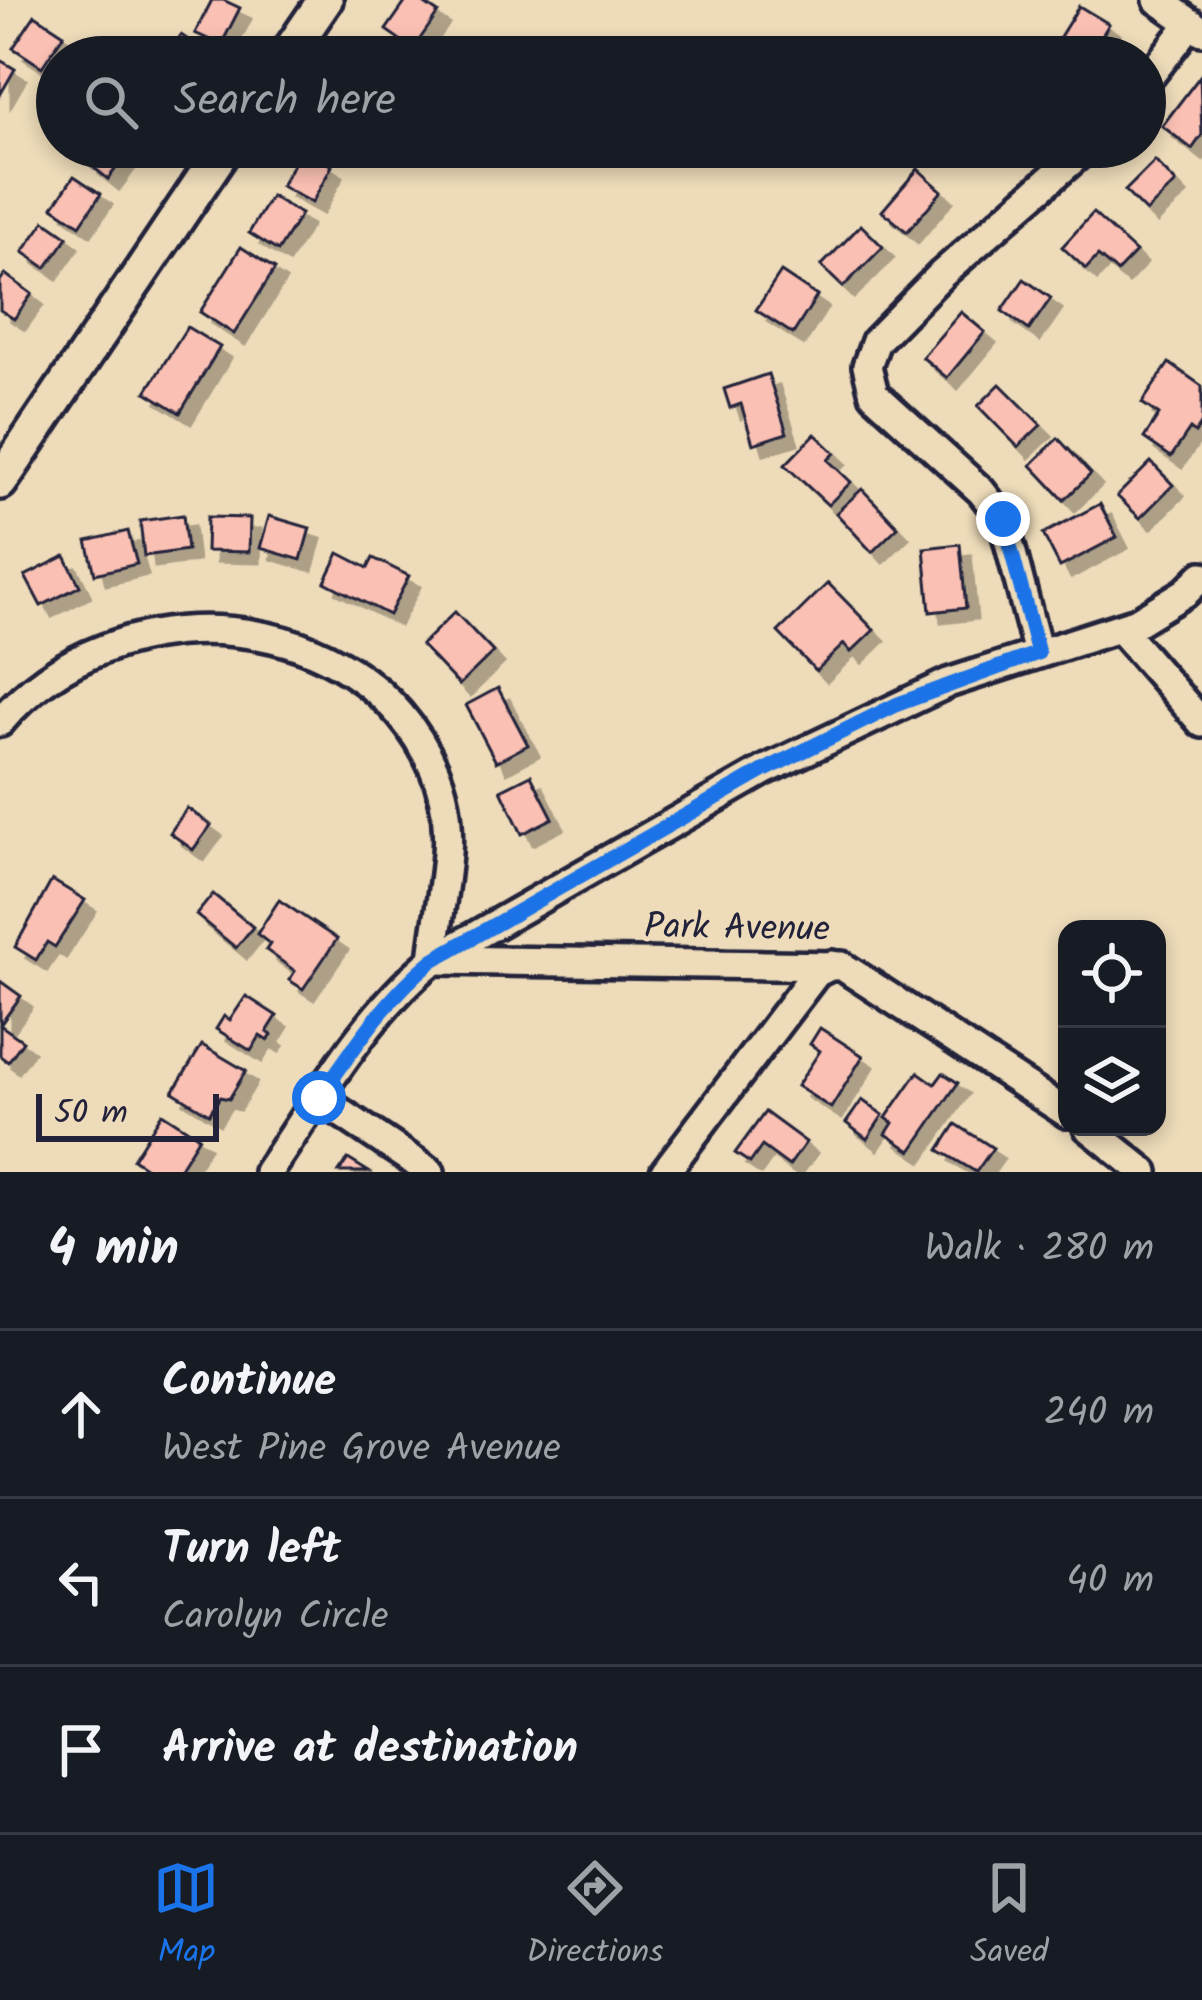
<!DOCTYPE html>
<meta charset="utf-8">
<style>
:root{--surface:#171b24;--page:#242831;--text:#f1f3f6;--muted:#9ea1a6;--line:#363941;--accent:#1a73e8}
body{margin:0;font-family:Kalam,sans-serif;background:var(--page);color:var(--text)}
.controls{position:absolute;right:36px;bottom:36px;display:grid;overflow:hidden;border-radius:24px;box-shadow:0 6px 18px #0003}
.controls button{width:108px;height:108px;display:grid;place-items:center;padding:0;border:0;border-bottom:3px solid var(--line);background:var(--surface);color:var(--text);font:60px sans-serif}
.scale{position:absolute;left:36px;bottom:30px;width:183px;box-sizing:border-box;padding-left:12px;border:6px solid #22223b;border-top:0;font-size:33px;line-height:42px;white-space:nowrap;color:#22223b;-webkit-text-stroke:9px #eddbb9;paint-order:stroke}
.stop{position:absolute;width:36px;height:36px;margin:-27px;border:9px solid #1a73e8;border-radius:50%;background:#fff}
.stop.end{background:#1a73e8;border-color:#fff;box-shadow:0 3px 12px #0008}
.list{margin:0;padding:0;list-style:none}
h2{display:flex;justify-content:space-between;align-items:center;height:156px;margin:0;padding:0 48px;font-size:51px}
h2 small{font-size:39px;font-weight:400;color:var(--muted)}
.list li{display:grid;grid-template-columns:78px 1fr auto;gap:36px;align-items:center;box-sizing:border-box;height:168px;padding:0 48px;border-top:3px solid var(--line)}
.list b{display:block;font-size:45px;white-space:nowrap}
.list p{margin:0;font-size:39px;white-space:nowrap;color:var(--muted)}
.list em{font-size:39px;font-style:normal;color:var(--muted)}
.icon{flex:none;width:66px;height:66px;fill:none;stroke:currentColor;stroke-width:2;stroke-linecap:round;stroke-linejoin:round}
.map{position:relative;flex:none;width:1202px;height:1172px;overflow:hidden}
.search{position:absolute;background:var(--surface);box-shadow:0 6px 18px #0003;left:36px;right:36px;top:36px;height:132px;display:flex;align-items:center;gap:30px;box-sizing:border-box;padding:0 42px;border-radius:66px;color:var(--muted);font-size:45px}
.sheet{height:660px;background:var(--surface)}
nav{display:flex;justify-content:space-around;align-items:center;box-sizing:border-box;height:168px;border-top:3px solid var(--line);background:var(--surface);font-size:33px;color:var(--muted)}
nav a{display:grid;justify-items:center;gap:6px}
nav .on{color:var(--accent)}
.map>svg:first-child{display:block}
</style>
<div class="map">
<svg width="1202" height="1172" viewBox="0 0 1202 1172">
<defs>
<filter id="shadow"><feDropShadow dx="11" dy="11" stdDeviation="0" flood-color="#0004"/></filter>
</defs>
<rect width="100%" height="100%" fill="#eddbb9"/>
<filter id="ink" filterUnits="userSpaceOnUse"><feTurbulence type="fractalNoise" baseFrequency=".00833" numOctaves="2"/><feDisplacementMap in="SourceGraphic" scale="24" xChannelSelector="R" yChannelSelector="G"/><feConvolveMatrix kernelMatrix="1 2 1 2 8 2 1 2 1" color-interpolation-filters="sRGB"/></filter>
<g filter="url(#ink)">
<!-- building -->
<g fill="#fac0b3" stroke="#22223b" stroke-width="3" filter="url(#shadow)">
<polygon points="212,0 223,0 240,8 221,45 195,33"/>
<polygon points="407,0 419,0 438,13 413,49 386,30"/>
<polygon points="1079,6 1109,24 1089,57 1069,57 1053,48"/>
<polygon points="35,15 64,34 42,67 13,48"/>
<polygon points="181,35 207,53 204,57 166,57"/>
<polygon points="380,41 406,57 370,57"/>
<polygon points="0,60 15,69 0,95"/>
<polygon points="1200,76 1202,135 1192,149 1162,126"/>
<polygon points="90,147 132,147 108,179 88,163 96,152"/>
<polygon points="302,148 332,166 312,203 281,186"/>
<polygon points="1155,161 1176,183 1146,212 1125,191"/>
<polygon points="918,169 942,191 907,232 882,211"/>
<polygon points="74,176 101,194 80,225 53,207"/>
<polygon points="271,196 301,214 278,251 249,233"/>
<polygon points="1093,213 1136,252 1117,272 1098,256 1086,269 1062,247"/>
<polygon points="45,221 68,237 46,268 23,252"/>
<polygon points="861,225 883,247 843,287 821,266"/>
<polygon points="241,247 275,269 234,334 200,312"/>
<polygon points="781,272 817,296 793,334 756,310"/>
<polygon points="5,274 32,294 14,319 0,310 0,281"/>
<polygon points="1024,279 1051,298 1029,330 1002,311"/>
<polygon points="961,312 985,332 947,378 922,357"/>
<polygon points="187,327 220,347 180,413 146,392"/>
<polygon points="1169,363 1202,386 1202,422 1195,433 1190,429 1171,457 1144,438 1159,415 1142,403"/>
<polygon points="768,374 787,433 753,444 741,404 730,408 724,389"/>
<polygon points="1000,384 1041,425 1018,447 978,406"/>
<polygon points="815,434 835,453 828,460 851,482 828,505 785,465"/>
<polygon points="1058,438 1091,474 1064,500 1031,465"/>
<polygon points="1151,462 1173,485 1140,518 1117,496"/>
<polygon points="862,489 898,527 872,552 836,513"/>
<polygon points="1100,504 1117,537 1060,567 1043,534"/>
<polygon points="183,515 187,550 144,556 140,521"/>
<polygon points="269,516 310,528 301,560 260,548"/>
<polygon points="207,517 250,518 249,552 206,551"/>
<polygon points="128,531 137,564 95,574 87,541"/>
<polygon points="960,544 966,608 930,612 924,548"/>
<polygon points="339,553 368,568 373,558 409,576 389,615 325,582"/>
<polygon points="65,556 80,586 41,606 25,576"/>
<polygon points="828,583 874,630 851,652 844,644 816,671 778,632"/>
<polygon points="455,612 493,652 459,685 421,645"/>
<polygon points="498,688 528,745 496,762 466,705"/>
<polygon points="531,775 553,818 522,834 501,790"/>
<polygon points="187,808 211,825 193,850 170,833"/>
<polygon points="52,880 85,900 55,947 47,942 36,960 15,947"/>
<polygon points="213,894 253,927 236,948 196,915"/>
<polygon points="279,900 337,939 303,989 289,980 295,971 266,950 270,944 257,934"/>
<polygon points="0,981 21,996 0,1025 23,1041 8,1062 0,1056"/>
<polygon points="246,996 277,1016 267,1032 272,1035 268,1041 260,1036 251,1051 216,1029 224,1016 230,1020"/>
<polygon points="820,1028 863,1056 831,1108 797,1086 820,1051 810,1044"/>
<polygon points="202,1045 246,1071 229,1099 220,1097 209,1114 173,1092"/>
<polygon points="918,1072 935,1084 943,1073 958,1083 911,1151 886,1134 893,1123 886,1118"/>
<polygon points="862,1100 883,1115 867,1139 846,1123"/>
<polygon points="765,1112 806,1142 789,1166 762,1146 750,1163 735,1153"/>
<polygon points="162,1113 199,1137 177,1172 152,1172 133,1159"/>
<polygon points="956,1124 993,1148 976,1172 939,1150"/>
<polygon points="348,1159 369,1172 339,1172"/>
</g>
<g fill="none" stroke-linecap="round" stroke-linejoin="round">
<!-- minor casing -->
<g stroke="#22223b" stroke-width="36">
<g id="minor">
<polyline points="1158,0 1202,31"/>
<polyline points="1145,82 1191,23"/>
<polyline points="1120,629 1202,723"/>
<polyline points="1038,653 1003,519 981,491 874,394 867,366 876,341 942,274 1087,147"/>
<path d="M 0,722 C 112,587 360,600 434,769 C 462,833 439,895 433,960 L 842,966 L 1067,1113"/>
<polyline points="319,1098 430,1172"/>
<polyline points="1088,1127 1144,1172"/>
<path d="M 268,1172 C 318,1099 364,1016 433,960 L 765,770 L 948,683 L 1137,622 L 1186,592 L 1202,576"/>
<polyline points="665,1172 816,973 832,965"/>
</g>
</g>
<!-- tertiary casing -->
<g stroke="#22223b" stroke-width="42">
<g id="tertiary">
<polyline points="286,57 325,0"/>
<polyline points="0,482 225,147"/>
</g>
</g>
<!-- minor -->
<use href="#minor" stroke="#eddbb9" stroke-width="27"/>
<!-- tertiary -->
<use href="#tertiary" stroke="#eddbb9" stroke-width="33"/>
</g>
</g>
<g fill="none" stroke-linecap="round" stroke-linejoin="round" filter="url(#ink)">
<!-- route -->
<path stroke="#1a73e8" stroke-width="15" d="M 319,1098 C 353,1049 386,998 433,960 L 765,770 L 898,704 L 1038,653 L 1003,519"/>
</g>
<g text-anchor="middle" dominant-baseline="central" stroke-width="10" stroke-linejoin="round" paint-order="stroke">
<!-- street labels -->
<g font-size="36" fill="#22223b" stroke="#eddbb9">
<text transform="translate(737 929) rotate(1)">Park Avenue</text>
</g>
</g>
</svg>
<div class="controls">
<button><svg class="icon" aria-label="locate" viewBox="0 0 24 24"><circle cx="12" cy="12" r="6"/><path d="M12 2v4M12 18v4M2 12h4M18 12h4"/></svg></button>
<button><svg class="icon" aria-label="layers" viewBox="0 0 24 24"><path d="M12 4l9 5-9 5-9-5zM3 14l9 5 9-5"/></svg></button>
</div>
<div class="scale">50 m</div>
<div class="stop" style="left:319px;top:1098px"></div>
<div class="stop end" style="left:1003px;top:519px"></div>
<div class="search"><svg class="icon" aria-label="search" viewBox="0 0 24 24"><circle cx="10" cy="10" r="6"/><path d="M15 15l6 6"/></svg>Search here</div>
</div>
<section class="sheet">
<h2>4 min<small>Walk · 280 m</small></h2>
<ul class="list">
<li><svg class="icon" aria-label="ahead" viewBox="0 0 24 24"><path d="M12 20V5M6 11l6-6 6 6"/></svg><div><b>Continue</b><p>West Pine Grove Avenue</p></div><em>240 m</em></li>
<li><svg class="icon" aria-label="left" viewBox="0 0 24 24"><path d="M17 20v-9H6M10 6l-5 5 5 5"/></svg><div><b>Turn left</b><p>Carolyn Circle</p></div><em>40 m</em></li>
<li><svg class="icon" aria-label="arrive" viewBox="0 0 24 24"><path d="M6 21V4h12l-3 4 3 4H6"/></svg><div><b>Arrive at destination</b></div></li>
</ul>
</section>
<nav>
<a class="on"><svg class="icon" aria-label="map" viewBox="0 0 24 24"><path d="M3 6l6-2 6 2 6-2v14l-6 2-6-2-6 2zM9 4v14M15 6v14"/></svg>Map</a>
<a><svg class="icon" aria-label="directions" viewBox="0 0 24 24"><path d="M12 3l9 9-9 9-9-9zM9 14v-3h6M13 9l2 2-2 2"/></svg>Directions</a>
<a><svg class="icon" aria-label="saved" viewBox="0 0 24 24"><path d="M7 4h10v16l-5-4-5 4z"/></svg>Saved</a>
</nav>
